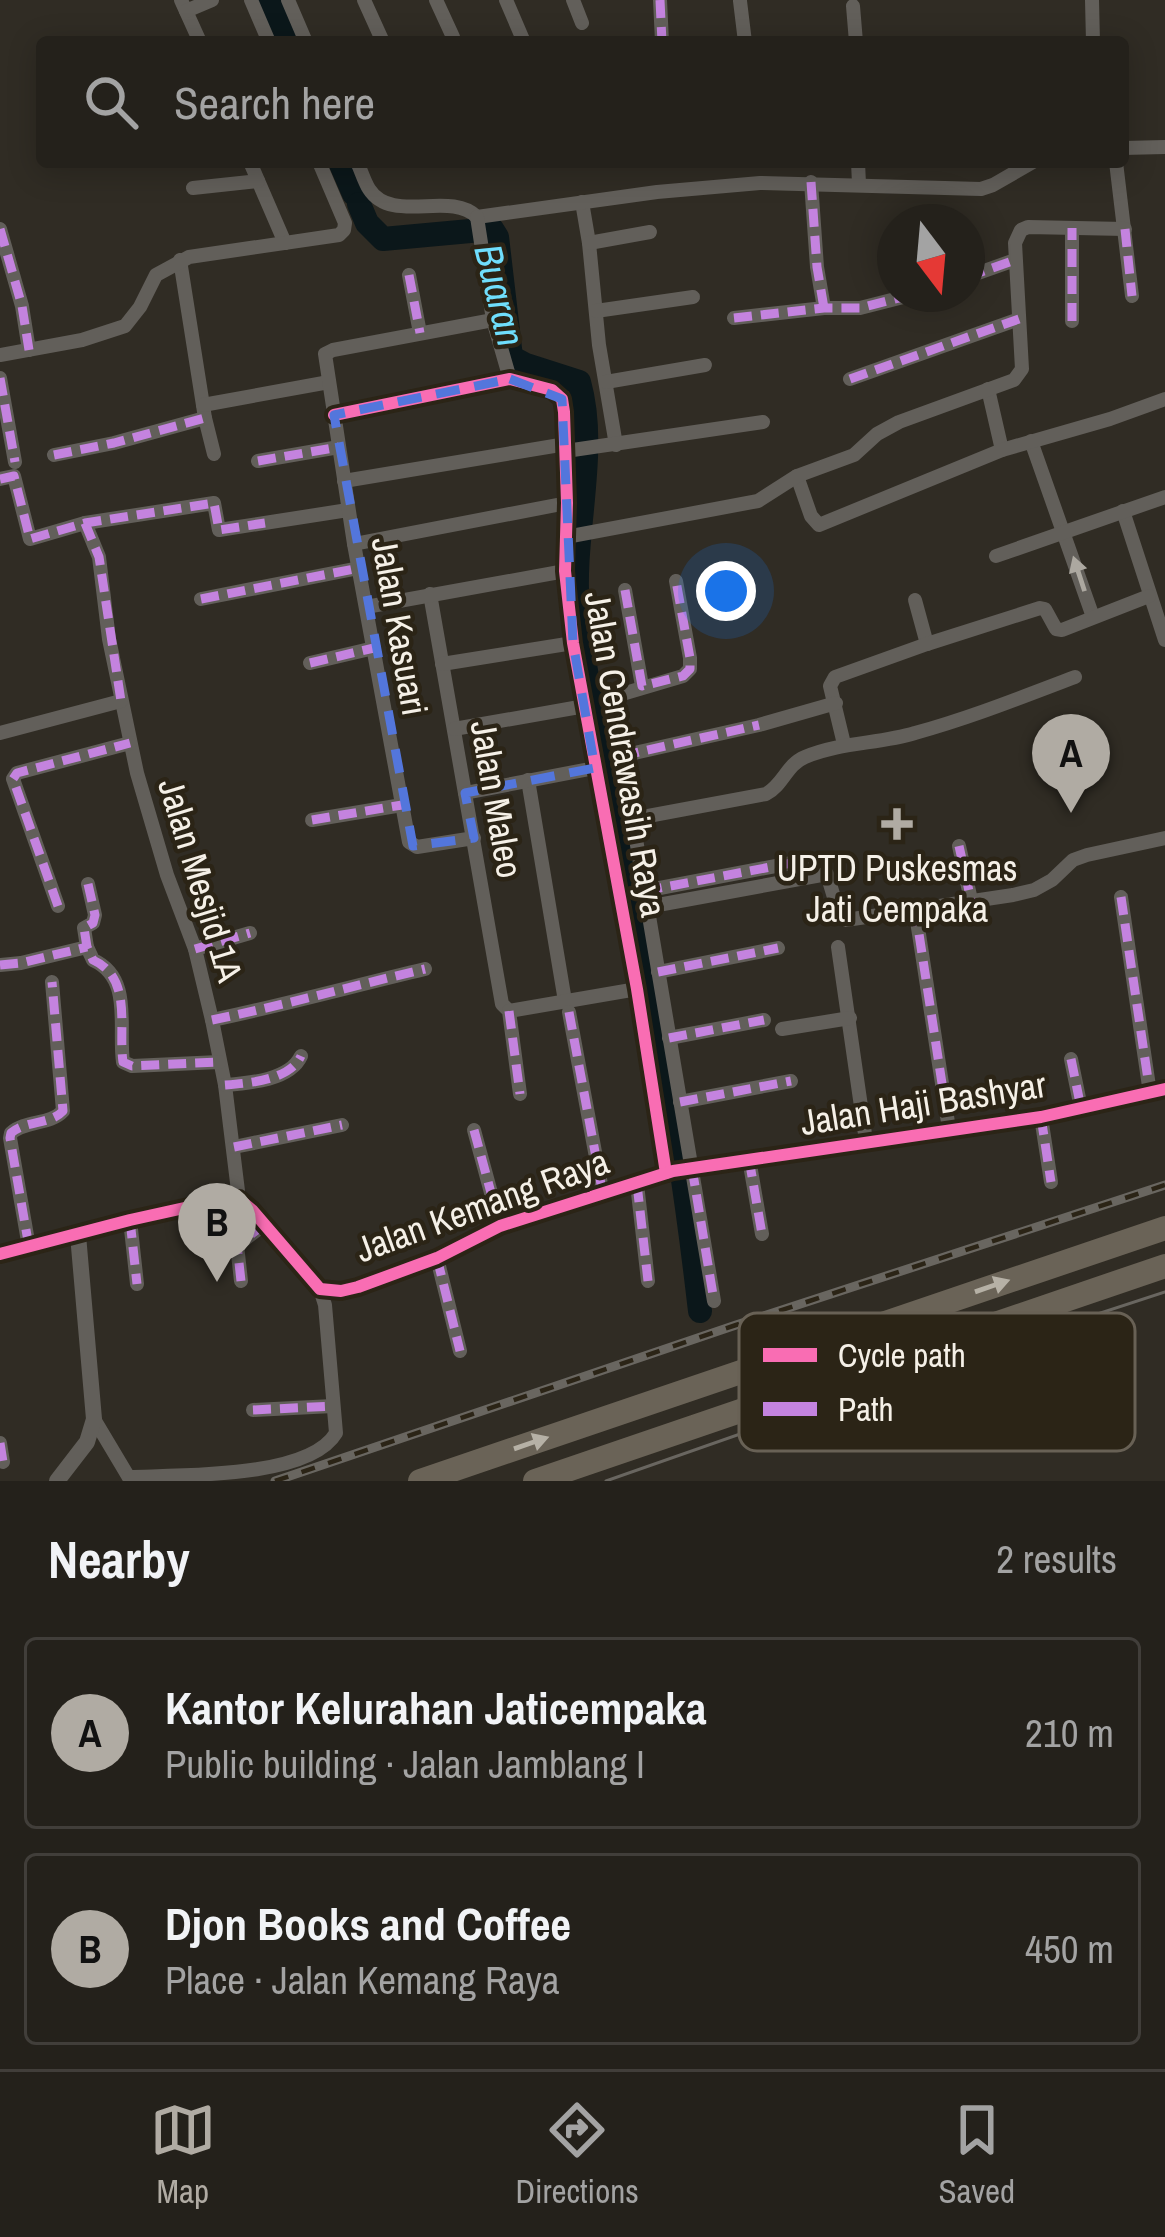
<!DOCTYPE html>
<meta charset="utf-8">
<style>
:root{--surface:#24211b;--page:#2c2924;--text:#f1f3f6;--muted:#a3a3a3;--line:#413e3a;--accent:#b0aba3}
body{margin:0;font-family:"Archivo Narrow",sans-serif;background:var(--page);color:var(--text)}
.compass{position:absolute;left:877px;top:204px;width:108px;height:108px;border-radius:50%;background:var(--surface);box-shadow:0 6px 30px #0003;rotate:164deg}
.you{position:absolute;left:726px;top:591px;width:42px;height:42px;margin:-30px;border:9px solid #fff;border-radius:50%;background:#1a73e8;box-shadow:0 0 0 18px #1a73e833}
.badge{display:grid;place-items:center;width:78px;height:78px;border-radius:50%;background:var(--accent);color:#111;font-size:39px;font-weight:700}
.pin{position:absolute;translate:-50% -99px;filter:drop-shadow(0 3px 6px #0008)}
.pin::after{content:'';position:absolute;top:63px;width:42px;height:36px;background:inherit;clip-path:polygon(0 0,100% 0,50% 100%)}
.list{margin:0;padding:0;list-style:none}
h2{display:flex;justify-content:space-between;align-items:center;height:156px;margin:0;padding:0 48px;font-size:51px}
h2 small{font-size:39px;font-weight:400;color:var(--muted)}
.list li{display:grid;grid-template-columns:78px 1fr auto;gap:36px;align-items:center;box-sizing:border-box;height:192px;margin:0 24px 24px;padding:0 24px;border:3px solid var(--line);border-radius:12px}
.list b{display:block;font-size:45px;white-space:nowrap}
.list p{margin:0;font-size:39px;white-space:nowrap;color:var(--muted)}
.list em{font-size:39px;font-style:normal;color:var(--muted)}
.icon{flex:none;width:66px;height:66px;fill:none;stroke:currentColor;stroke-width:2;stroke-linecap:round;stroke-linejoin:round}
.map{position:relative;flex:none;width:1165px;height:1481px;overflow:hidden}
.search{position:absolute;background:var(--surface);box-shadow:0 6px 30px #0003;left:36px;right:36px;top:36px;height:132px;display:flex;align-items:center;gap:30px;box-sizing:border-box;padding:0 42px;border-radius:12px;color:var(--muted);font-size:45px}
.sheet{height:588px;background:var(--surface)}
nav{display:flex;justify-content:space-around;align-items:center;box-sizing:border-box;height:168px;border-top:3px solid var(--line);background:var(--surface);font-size:33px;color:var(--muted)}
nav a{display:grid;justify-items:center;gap:6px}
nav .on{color:var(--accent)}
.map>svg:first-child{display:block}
</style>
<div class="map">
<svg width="1165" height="1481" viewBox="0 0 1165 1481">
<rect width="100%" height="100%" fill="#302c24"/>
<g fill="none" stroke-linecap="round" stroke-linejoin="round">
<!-- river -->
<g stroke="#0b171a" stroke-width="24">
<polyline points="268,0 287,42"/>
<polyline points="340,162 354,194"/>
<path d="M 359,204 L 367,223 L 383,239 L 492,229 L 497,237 L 511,357 L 526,365 L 579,382 C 599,453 571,536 578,610 C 582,664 596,718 606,772 C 622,865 642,957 661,1049 C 678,1136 690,1224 700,1311"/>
</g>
<!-- minor -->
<g stroke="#625f5a" stroke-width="14">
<polyline points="181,0 200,42"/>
<polyline points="251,0 269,42"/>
<polyline points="288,0 306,42"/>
<polyline points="364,0 383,42"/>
<polyline points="436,0 453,37"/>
<polyline points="506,0 524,42"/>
<polyline points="573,0 582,23"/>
<polyline points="660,0 662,42"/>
<polyline points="1092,0 1093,42"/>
<polyline points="740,1 745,42"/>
<polyline points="853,6 856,42"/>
<polyline points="186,11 212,0"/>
<polyline points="1123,148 1165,147"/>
<polyline points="250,162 285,243"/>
<path d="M 357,162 C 361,170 364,181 369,189 C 392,225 450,190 477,217"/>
<polyline points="858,162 859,184"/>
<polyline points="1116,162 1132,296"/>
<polyline points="811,182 817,267 824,308"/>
<polyline points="193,188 258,181"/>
<polyline points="582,202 589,243 599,345 616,445"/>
<polyline points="477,217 657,192 760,183 981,189 993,185 1033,162"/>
<polyline points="477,217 493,320 510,379"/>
<polyline points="0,229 22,306 29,350"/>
<polyline points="589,243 650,232"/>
<polyline points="180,260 205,418 214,454"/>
<polyline points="409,275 420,333"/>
<polyline points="967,277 1015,260"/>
<polyline points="596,311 693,297"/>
<polyline points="734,318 824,308 860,308 915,294"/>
<polyline points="1072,321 1072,228"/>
<polyline points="0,355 82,340 125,326 140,307 156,275 189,257 339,235 344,230 345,223 319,162"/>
<polyline points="0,378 15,462"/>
<polyline points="850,379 1019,319"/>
<polyline points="606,382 705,365"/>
<polyline points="988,389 1002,450"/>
<polyline points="203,405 329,382"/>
<polyline points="334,415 510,379 552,390 562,399 564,412 567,503 565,571 573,643 637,989 666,1173"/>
<polyline points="1031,441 1093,617"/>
<polyline points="566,451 763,422"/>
<polyline points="54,455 114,443 205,418"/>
<polyline points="258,461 339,447"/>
<polyline points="797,476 811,516 819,525 1002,450 1110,419 1165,399"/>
<polyline points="0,479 14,476 30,539 85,523 214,503 219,530 348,510"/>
<polyline points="344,481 566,444"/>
<polyline points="1123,511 1165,640"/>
<polyline points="85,523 99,557 109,639 137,773 167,875 195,949 212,1020 225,1085 239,1199"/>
<polyline points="566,537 758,501 797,476 854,455 877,434 899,422 1014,380 1022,369 1015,243 1021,230 1028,227 1125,229"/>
<polyline points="354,544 567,503"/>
<polyline points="996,556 1165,497"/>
<polyline points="676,581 690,658 690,669 683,676 612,697 714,1301"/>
<polyline points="625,590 642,686"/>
<polyline points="430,594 502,1004 509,1011 520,1094"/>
<polyline points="201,599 359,568"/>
<polyline points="915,600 927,644"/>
<polyline points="366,607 565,571"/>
<polyline points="310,663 374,648"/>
<polyline points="442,664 573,643"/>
<polyline points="454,729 585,706"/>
<polyline points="0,733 121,701"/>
<polyline points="844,744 830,686 835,677 927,644 1040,608 1045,609 1056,629 1062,630 1149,596"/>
<polyline points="621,756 759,725 836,703"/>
<polyline points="528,780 565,1001"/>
<polyline points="465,793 595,768"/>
<path d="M 632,819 L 766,794 C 784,784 786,765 805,757 C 841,742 879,744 915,733 C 970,718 1022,697 1075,677"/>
<polyline points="312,820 402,805"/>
<polyline points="474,838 417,847 409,842 354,544 325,354 333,350 493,320"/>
<polyline points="959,846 971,900"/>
<path d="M 88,884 L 95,915 L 93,923 L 84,928 L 87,947 L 93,960 C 133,978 118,1027 123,1062 L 132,1066 L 219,1062"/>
<polyline points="644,891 802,861"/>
<polyline points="1121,897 1150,1093"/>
<polyline points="58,906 13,779 17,773 130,743"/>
<polyline points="647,907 827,874 839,914 846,920 1013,895 1034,890 1052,880 1073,860 1087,855 1165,838"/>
<polyline points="915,908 949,1129"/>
<polyline points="838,947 866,1141"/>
<polyline points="195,949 250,933"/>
<polyline points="0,965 21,963 87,947"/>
<polyline points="658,972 778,948"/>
<polyline points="509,1011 637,989"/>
<polyline points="569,1012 603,1195"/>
<path d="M 212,1020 C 284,1005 353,986 425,969"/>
<polyline points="782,1029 850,1018"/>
<polyline points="669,1038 764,1020"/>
<polyline points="1071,1059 1081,1108"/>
<path d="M 225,1085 C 250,1083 290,1080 301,1056"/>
<polyline points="680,1102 791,1081"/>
<polyline points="1041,1117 1051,1182"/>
<polyline points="474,1130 500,1226"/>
<polyline points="234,1147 342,1125"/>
<polyline points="749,1159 762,1234"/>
<polyline points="637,1184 648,1281"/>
<polyline points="130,1220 137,1284"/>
<path d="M 29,1247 L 10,1138 L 11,1133 C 26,1120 50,1125 63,1111 L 52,982"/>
<polyline points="437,1258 460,1351"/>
<polyline points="241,1281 237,1245 265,1224"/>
<polyline points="253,1410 333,1406"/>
<polyline points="94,1419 131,1481"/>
<polyline points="0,1443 3,1462"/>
<path d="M 129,1477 C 178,1475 309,1479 336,1433 L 325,1305 L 320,1289"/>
</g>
<!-- tertiary -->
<g stroke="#625f5a" stroke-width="16">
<polyline points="0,1254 130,1220 216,1201 239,1199 252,1210 320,1289 341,1291 358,1287 437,1258 500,1226 673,1171 1041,1117 1165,1089"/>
<polyline points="57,1481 87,1442 94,1419 78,1235"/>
</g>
<!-- motorway -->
<g stroke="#6a6357" stroke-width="24">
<polyline points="420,1481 1165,1228"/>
<polyline points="535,1481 1165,1266"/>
</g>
<!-- tram -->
<polyline stroke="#696660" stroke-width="3" points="606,1481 874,1387 1165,1292"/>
<!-- rail casing -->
<g stroke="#696660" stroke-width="9">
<polyline id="rail" points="275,1481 736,1325 1165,1185"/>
</g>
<!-- rail -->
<use href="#rail" stroke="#2b2416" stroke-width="4.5" stroke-dasharray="14" stroke-linecap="butt"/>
<!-- quiet -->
<g stroke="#c483df" stroke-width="9" stroke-dasharray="18 9" stroke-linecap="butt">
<polyline points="660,0 662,42"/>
<polyline points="811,182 817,267 824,308"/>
<polyline points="0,229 22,306 29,350"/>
<polyline points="1125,229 1132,296"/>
<polyline points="409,275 420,333"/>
<polyline points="967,277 1015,260"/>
<polyline points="734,318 824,308 860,308 915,294"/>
<polyline points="1072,321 1072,228"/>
<polyline points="0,378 15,462"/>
<polyline points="850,379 1019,319"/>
<polyline points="54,455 114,443 205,418"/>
<polyline points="258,461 339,447"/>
<polyline points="0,479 14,476 30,539 85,523 214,503 219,530 265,523"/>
<polyline points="85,523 99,557 121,701"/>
<polyline points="625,590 642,686 683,676 690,669 690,658 676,581"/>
<polyline points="201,599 359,568"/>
<polyline points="310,663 374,648"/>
<polyline points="621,756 759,725"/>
<polyline points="312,820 402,805"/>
<polyline points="959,846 971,900"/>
<path d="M 88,884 L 95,915 L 93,923 L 84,928 L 87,947 L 93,960 C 133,978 118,1027 123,1062 L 132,1066 L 219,1062"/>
<polyline points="644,891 802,861"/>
<polyline points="1121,897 1150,1093"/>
<polyline points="58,906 13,779 17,773 130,743"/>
<polyline points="915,908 949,1129"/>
<polyline points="195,949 250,933"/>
<polyline points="0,965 21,963 87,947"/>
<polyline points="658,972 778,948"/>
<polyline points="509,1011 520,1094"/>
<polyline points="569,1012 603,1195"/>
<path d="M 212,1020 C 284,1005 353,986 425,969"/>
<polyline points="669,1038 764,1020"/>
<polyline points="1071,1059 1081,1108"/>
<path d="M 225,1085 C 250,1083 290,1080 301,1056"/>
<polyline points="680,1102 791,1081"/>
<polyline points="1041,1117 1051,1182"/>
<polyline points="474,1130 500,1226"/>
<polyline points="234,1147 342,1125"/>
<polyline points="749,1159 762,1234"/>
<polyline points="692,1168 714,1301"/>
<polyline points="637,1184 648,1281"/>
<polyline points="130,1220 137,1284"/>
<path d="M 29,1247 L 10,1138 L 11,1133 C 26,1120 50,1125 63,1111 L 52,982"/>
<polyline points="437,1258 460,1351"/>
<polyline points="241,1281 237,1245 265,1224"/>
<polyline points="253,1410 333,1406"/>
<polyline points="0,1443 3,1462"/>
</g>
<!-- cycleway casing -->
<g stroke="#2b2416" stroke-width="20">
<g id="cycleway">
<polyline points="334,415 510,379 552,390 562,399 564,412 567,503 565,571 573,643 637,989 666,1173"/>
<polyline points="0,1254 130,1220 216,1201 239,1199 252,1210 320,1289 341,1291 358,1287 437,1258 500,1226 673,1171 1041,1117 1165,1089"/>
</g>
</g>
<!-- cycleway -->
<use href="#cycleway" stroke="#f96db3" stroke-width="12"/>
</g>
<!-- one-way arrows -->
<defs><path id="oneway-solid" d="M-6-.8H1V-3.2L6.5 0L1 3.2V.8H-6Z" transform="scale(3)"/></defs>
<use fill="#aca8a0" href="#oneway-solid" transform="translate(1079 574) rotate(-108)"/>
<g fill="#b6b1a6">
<use href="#oneway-solid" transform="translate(992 1286) rotate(-19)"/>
<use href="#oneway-solid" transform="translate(531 1443) rotate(-19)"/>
</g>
<!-- marked area -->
<path fill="none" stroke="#5376dc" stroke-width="9" stroke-dasharray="24 15" stroke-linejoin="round" d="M 510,379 L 562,399 L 573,643 L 595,768 L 465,793 L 474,838 L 413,846 L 334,415 Z"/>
<!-- markers -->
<path fill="#b0aba3" stroke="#2b2416" stroke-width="4.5" d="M891 806h12v12h12v12h-12v12h-12v-12h-12v-12h12z"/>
<g text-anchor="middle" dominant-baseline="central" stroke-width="9" stroke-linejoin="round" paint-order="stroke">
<!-- street labels -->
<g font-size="36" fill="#f5f0e7" stroke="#2b2416">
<text transform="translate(400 626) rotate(80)">Jalan Kasuari</text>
<text transform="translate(626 754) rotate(80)">Jalan Cendrawasih Raya</text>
<text transform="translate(497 799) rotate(80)">Jalan Maleo</text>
<text transform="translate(201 880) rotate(73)">Jalan Mesjid 1A</text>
<text transform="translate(923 1103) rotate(-9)">Jalan Haji Bashyar</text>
<text transform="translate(482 1205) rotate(-20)">Jalan Kemang Raya</text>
</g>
<!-- poi labels -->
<g font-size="36" fill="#f5f0e7" stroke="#2b2416">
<text x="897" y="868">UPTD Puskesmas<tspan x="897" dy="41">Jati Cempaka</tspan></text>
</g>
<!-- water labels -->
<g font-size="39" font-style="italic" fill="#6fdefc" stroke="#2b2416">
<text transform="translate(500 295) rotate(76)">Buaran</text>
</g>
</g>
<!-- legend -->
<rect x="739" y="1313" width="396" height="138" rx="18" fill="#2b2416" stroke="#686155" stroke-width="3"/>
<rect x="763" y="1348" width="54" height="14" fill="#f96db3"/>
<rect x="763" y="1402" width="54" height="14" fill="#c483df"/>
<g font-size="33" fill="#f5f0e7">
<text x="838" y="1367">Cycle path</text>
<text x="838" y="1421">Path</text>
</g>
</svg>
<svg class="compass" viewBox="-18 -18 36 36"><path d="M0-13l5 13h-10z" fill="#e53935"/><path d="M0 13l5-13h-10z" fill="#a3a3a3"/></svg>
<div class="you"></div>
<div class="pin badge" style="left:1071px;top:813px">A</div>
<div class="pin badge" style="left:217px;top:1282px">B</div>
<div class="search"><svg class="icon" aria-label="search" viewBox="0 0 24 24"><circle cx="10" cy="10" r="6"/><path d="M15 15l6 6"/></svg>Search here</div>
</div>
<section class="sheet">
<h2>Nearby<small>2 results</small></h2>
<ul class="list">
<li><span class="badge">A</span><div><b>Kantor Kelurahan Jaticempaka</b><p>Public building · Jalan Jamblang I</p></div><em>210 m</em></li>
<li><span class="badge">B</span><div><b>Djon Books and Coffee</b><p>Place · Jalan Kemang Raya</p></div><em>450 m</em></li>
</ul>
</section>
<nav>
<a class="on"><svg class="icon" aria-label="map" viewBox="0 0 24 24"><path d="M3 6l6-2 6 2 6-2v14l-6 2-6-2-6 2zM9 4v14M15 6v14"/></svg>Map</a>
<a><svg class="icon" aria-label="directions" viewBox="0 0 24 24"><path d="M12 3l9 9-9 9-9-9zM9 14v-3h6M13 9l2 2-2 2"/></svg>Directions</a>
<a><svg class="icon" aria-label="saved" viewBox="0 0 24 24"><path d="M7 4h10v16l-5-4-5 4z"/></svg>Saved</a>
</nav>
